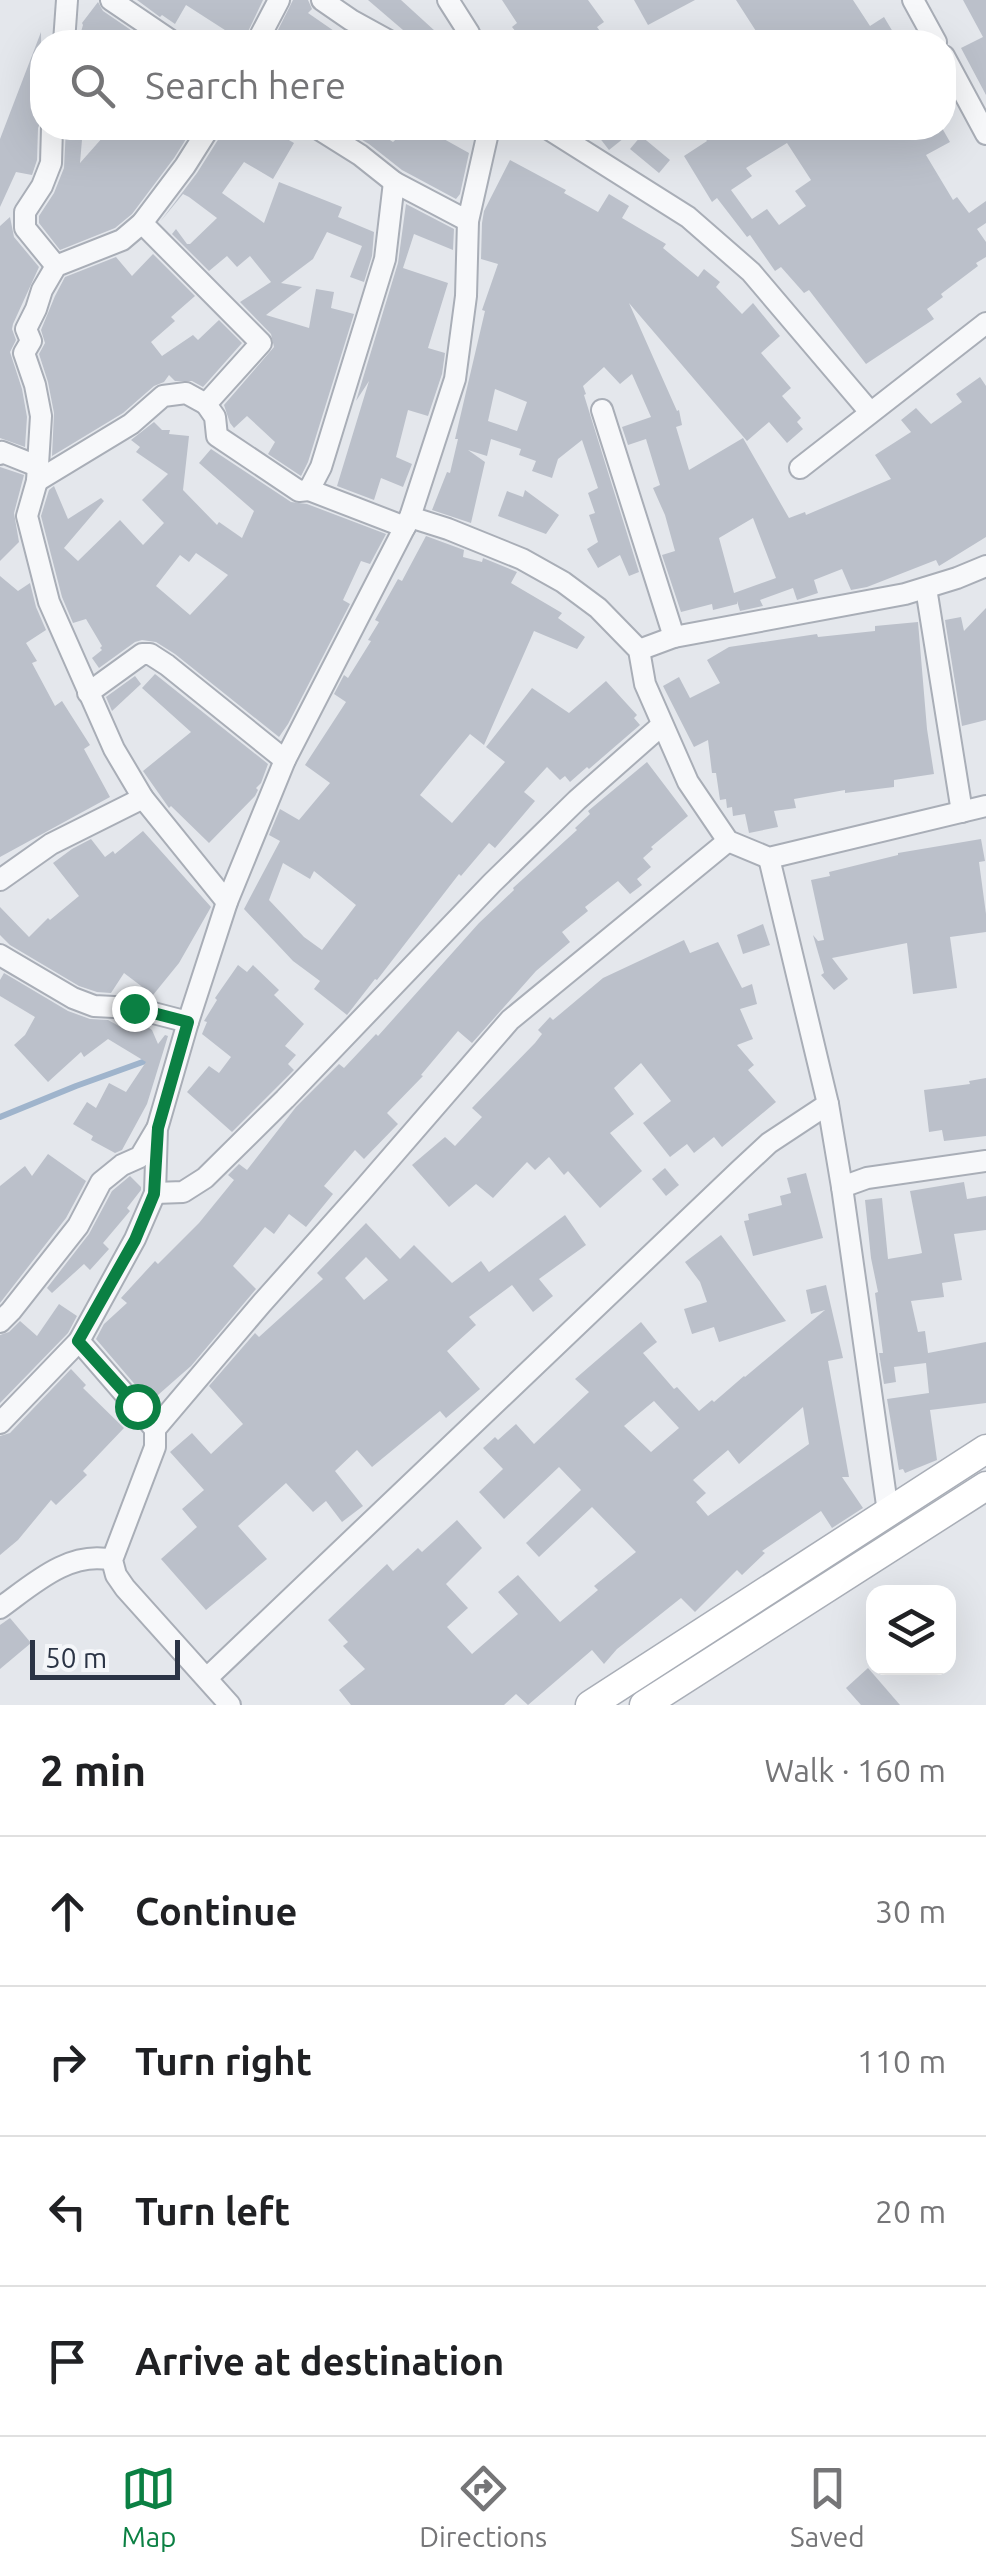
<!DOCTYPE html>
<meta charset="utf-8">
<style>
:root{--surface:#fff;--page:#f6f6f6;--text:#202124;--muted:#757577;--line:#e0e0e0;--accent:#0b8043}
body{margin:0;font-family:Ubuntu,sans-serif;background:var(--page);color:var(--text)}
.controls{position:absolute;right:30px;bottom:30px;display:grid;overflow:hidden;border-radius:20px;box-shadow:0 10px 40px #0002}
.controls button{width:90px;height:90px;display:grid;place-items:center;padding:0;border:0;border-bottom:2px solid var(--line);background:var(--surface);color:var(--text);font:50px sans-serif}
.scale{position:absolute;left:30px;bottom:25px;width:150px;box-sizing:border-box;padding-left:10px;border:5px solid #2b3445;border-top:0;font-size:28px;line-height:35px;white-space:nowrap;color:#2b3445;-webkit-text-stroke:8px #f4f6f9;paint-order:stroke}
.stop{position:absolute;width:30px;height:30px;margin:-22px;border:8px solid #0b8043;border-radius:50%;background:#fff}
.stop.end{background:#0b8043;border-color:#fff;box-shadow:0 2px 10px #0008}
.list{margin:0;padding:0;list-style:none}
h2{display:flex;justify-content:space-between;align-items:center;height:130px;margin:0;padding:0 40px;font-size:42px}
h2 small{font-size:32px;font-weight:400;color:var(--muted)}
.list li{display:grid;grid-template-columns:65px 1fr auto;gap:30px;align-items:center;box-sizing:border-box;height:150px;padding:0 40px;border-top:2px solid var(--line)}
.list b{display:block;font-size:38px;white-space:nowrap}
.list em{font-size:32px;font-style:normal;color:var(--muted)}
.icon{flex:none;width:55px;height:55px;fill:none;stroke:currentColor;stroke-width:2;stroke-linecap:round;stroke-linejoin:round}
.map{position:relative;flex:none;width:986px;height:1705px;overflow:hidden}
.search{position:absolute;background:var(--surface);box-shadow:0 10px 40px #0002;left:30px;right:30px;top:30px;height:110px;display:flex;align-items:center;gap:25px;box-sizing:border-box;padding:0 35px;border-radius:40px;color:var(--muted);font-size:38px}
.sheet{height:730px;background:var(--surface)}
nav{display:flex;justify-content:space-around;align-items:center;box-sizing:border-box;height:140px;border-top:2px solid var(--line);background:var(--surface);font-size:28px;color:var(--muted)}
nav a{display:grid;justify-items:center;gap:5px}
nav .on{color:var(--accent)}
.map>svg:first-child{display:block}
</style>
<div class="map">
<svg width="986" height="1705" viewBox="0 0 986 1705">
<rect width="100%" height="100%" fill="#e4e7ec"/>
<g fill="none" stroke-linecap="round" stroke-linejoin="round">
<!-- stream -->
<polyline stroke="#9fb4cc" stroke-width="6" points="0,1117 76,1086 151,1059"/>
</g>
<!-- building -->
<g fill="#bbc0ca" fill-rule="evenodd">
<polygon points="137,0 263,0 243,42 222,42 228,32 186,5 175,24 162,15 160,17"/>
<polygon points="293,0 308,0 312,9 308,13 350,42 272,42"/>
<polygon points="368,0 401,0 447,42 417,42"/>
<polygon points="502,0 588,0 604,22 597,27 608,42 524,42 512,27 517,23"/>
<polygon points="634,0 695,0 648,25"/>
<polygon points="736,0 853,0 870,26 884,17 899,42 763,42"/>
<polygon points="963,0 986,0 986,95 961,48 983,37"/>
<polygon points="98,2 103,11 144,39 142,42 78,42 83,25 82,23"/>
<polygon points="41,32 42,119 38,128 37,160 32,175 16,172 0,207 0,139"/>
<polygon points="66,128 83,128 80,163 111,128 193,128 174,158 132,214 115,228 60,250 39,223 39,216 54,193 64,168"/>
<polygon points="223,128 268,128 294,143 273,179 244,162 222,193 264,223 279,182 342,207 338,217 374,232 372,256 364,282 350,277 362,246 327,232 313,259 281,283 302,287 266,315 309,328 316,289 334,292 331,308 354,314 308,462 301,476 268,454 275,442 247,416 234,428 230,423 224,405 274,347 271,334 240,302 271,282 250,256 237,267 227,256 209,271 172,234 176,229 187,244 190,244 217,218 189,197 183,194 160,222 197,173 221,135"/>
<polygon points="342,128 371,128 393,142 408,128 453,128 442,138 469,153 460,194 456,199 402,170 369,144"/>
<polygon points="592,128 617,128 624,138 609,150"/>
<path d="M 697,128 L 942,128 L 950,142 L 926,155 L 953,200 L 957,197 L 969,213 L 986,201 L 986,223 L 977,229 L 986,242 L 986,257 L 976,263 L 978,266 L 941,294 L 943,297 L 927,309 L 934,319 L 866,364 L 809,290 L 804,293 L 781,267 L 775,271 L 750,235 L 747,237 L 717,198 L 712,202 L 684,156 L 707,141 ZM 787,143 L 811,180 L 795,191 L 806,206 L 779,225 L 767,209 L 752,219 L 731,190 L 752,176 L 746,168 Z"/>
<polygon points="641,136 670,160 659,173 630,149"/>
<path d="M 510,160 L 566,190 L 564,193 L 598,212 L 609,194 L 629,206 L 622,218 L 666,244 L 663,248 L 698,277 L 704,269 L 720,282 L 716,287 L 742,314 L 753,303 L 780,336 L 761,353 L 791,388 L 782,396 L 801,418 L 797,422 L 803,429 L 787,443 L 769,422 L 747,441 L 629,303 L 677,411 L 679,410 L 682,425 L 676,427 L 689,470 L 743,438 L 789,518 L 805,512 L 806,515 L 891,479 L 875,455 L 911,432 L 901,420 L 916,408 L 931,424 L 962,402 L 956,394 L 980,377 L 986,386 L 986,537 L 939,566 L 936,560 L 867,587 L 851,590 L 842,569 L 814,580 L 818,593 L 797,600 L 793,588 L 760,600 L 763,606 L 740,611 L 737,601 L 737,604 L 713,610 L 712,604 L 681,612 L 662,555 L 675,551 L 665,515 L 653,488 L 660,485 L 646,439 L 628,445 L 622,427 L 651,417 L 632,374 L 620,384 L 604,367 L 583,386 L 586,394 L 584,395 L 639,572 L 629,576 L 620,555 L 598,568 L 587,549 L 598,542 L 589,515 L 595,513 L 588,493 L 598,488 L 582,440 L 558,459 L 552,478 L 532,471 L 536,461 L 519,455 L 521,449 L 491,439 L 487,456 L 468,450 L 485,462 L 471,523 L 432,510 L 447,472 L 450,473 L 458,439 L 455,439 L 485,311 L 482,310 L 498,264 L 481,259 L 482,223 L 484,211 ZM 495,389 L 527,402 L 517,431 L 488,421 ZM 753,518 L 776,578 L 734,593 L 719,538 Z"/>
<polygon points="406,204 454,229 453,250 414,234 403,268 448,283 428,348 445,353 442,374 428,416 408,410 396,457 412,464 403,487 381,478 374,500 337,486 369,381 356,401 398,263"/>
<polygon points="10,217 14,237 39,267 13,324 12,329 16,340 10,352 22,389 27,417 25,447 0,438 0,226"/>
<polygon points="153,254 195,296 171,317 175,321 151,342 162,356 193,335 198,340 219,320 242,343 203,387 192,381 175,381 169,375 164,382 154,386 123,413 52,456 54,413 48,382 39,354 45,343 41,330 55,296 65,277 116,257 132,276"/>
<path d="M 154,422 L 162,430 L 170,430 L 169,434 L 189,436 L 183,490 L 217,525 L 219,522 L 242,538 L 254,511 L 199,463 L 211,449 L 291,502 L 307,504 L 386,534 L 370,564 L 361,561 L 343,600 L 350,604 L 288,724 L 279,737 L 175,654 L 156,642 L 142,640 L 135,642 L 99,668 L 92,658 L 102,650 L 100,648 L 102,646 L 86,619 L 73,623 L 62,597 L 41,516 L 49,490 L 54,486 L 68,519 L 101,498 L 104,501 L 64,548 L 78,561 L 120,520 L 143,545 L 164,523 L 142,500 L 168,474 L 136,452 L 140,447 L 131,440 ZM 196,553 L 228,575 L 190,615 L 156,586 L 180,555 L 189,562 Z"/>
<polygon points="0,467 24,475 14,513 19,542 0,561"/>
<polygon points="525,490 559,515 546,534 498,516 507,491 523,497"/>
<path d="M 426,536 L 464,550 L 463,557 L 482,562 L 483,558 L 517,572 L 511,583 L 562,613 L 558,618 L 585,637 L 577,649 L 534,631 L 484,745 L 470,734 L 420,795 L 452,823 L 505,762 L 486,747 L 532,688 L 569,713 L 606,681 L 637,715 L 634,718 L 640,725 L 589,769 L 587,767 L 570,782 L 565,776 L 560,780 L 547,767 L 524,792 L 535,801 L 495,848 L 489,843 L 461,876 L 459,874 L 377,980 L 375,979 L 347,1015 L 314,989 L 320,981 L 293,961 L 244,909 L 280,841 L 269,835 L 280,809 L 299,820 L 330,783 L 305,765 L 346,702 L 334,694 L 344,675 L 348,678 L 371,641 L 368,640 L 379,622 L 375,620 L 398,579 L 402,581 ZM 283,863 L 310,879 L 314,871 L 356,905 L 322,950 L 304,937 L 269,900 Z"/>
<polygon points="0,576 18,591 30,583 36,607 46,630 26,643 37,661 32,663 55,706 62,701 90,745 84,749 110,797 0,857"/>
<polygon points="986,608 986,720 962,726 945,620 961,617 964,631"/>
<polygon points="918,622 927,729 934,774 894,780 894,787 845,793 845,790 794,799 796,808 774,811 778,827 749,833 745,814 733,816 732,807 727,808 726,799 720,800 716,773 712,773 708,740 694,747 663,686 679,677 690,698 720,683 707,660 729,647 817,634 818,637 875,631 875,626"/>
<polygon points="155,674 268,764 261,783 256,788 258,790 255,796 209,843 171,806 169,808 143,771 191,732 142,688"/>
<polygon points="135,676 141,684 112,711 106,697"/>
<polygon points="647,762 688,816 651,847 653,849 643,858 651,867 637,879 642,885 630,894 618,881 585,907 588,911 562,932 570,942 536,971 472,1043 458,1031 421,1075 423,1076 387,1113 398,1124 364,1159 355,1150 324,1186 333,1194 306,1227 289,1214 274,1234 265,1227 233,1266 256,1289 191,1366 150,1402 96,1339 104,1324 127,1303 121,1298 155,1261 158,1264 199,1223 234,1180 228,1175 239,1164 247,1170 296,1107 339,1064 344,1068 376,1034 378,1036 479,923 514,890 513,888 577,830 575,828 590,814 588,811"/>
<polygon points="143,831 211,907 179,963 153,995 124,973 111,993 97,992 79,986 10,945 0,935 0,907 29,937 48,918 50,920 79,896 53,863 72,849 91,839 105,857 113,851 115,854"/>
<polygon points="981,839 985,861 979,862 986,914 986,932 950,937 957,988 913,994 907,943 832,958 848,979 834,990 821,975 824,973 813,935 818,941 824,940 811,880 830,876 829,872 898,855 898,853"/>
<polygon points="763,924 770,945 743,954 737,935"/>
<polygon points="684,940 690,953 718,942 742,988 752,984 757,1004 740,1009 753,1039 737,1045 754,1065 748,1070 776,1102 722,1147 714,1137 694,1153 687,1144 670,1157 643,1123 671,1101 641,1063 614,1088 634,1114 610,1133 642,1171 600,1208 568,1171 564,1175 549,1157 535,1170 527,1162 493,1198 476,1184 449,1207 412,1165 445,1137 455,1146 482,1117 472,1108 535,1043 542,1034 538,1030 550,1017 553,1020 603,978"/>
<polygon points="238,965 247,972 253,965 279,990 274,995 304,1024 285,1046 296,1055 288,1064 294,1070 232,1132 187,1092 209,1066 219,1073 231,1057 202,1034 207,1022 204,1021 217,1000 215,998"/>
<polygon points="4,973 68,1011 90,1019 108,1020 128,1031 130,1027 137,1032 142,1024 145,1025 152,1030 158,1044 165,1035 168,1036 147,1104 122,1150 115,1153 91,1140 93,1136 73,1124 87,1102 96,1108 109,1083 126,1092 146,1062 108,1039 84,1057 81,1052 48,1082 14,1045 25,1035 35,1017 0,996 0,980"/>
<polygon points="986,1078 986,1136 944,1141 942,1130 929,1132 924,1090 970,1084 969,1081"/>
<polygon points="48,1154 86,1181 66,1218 0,1303 0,1186 25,1166 32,1176"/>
<polygon points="665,1168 679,1185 666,1196 652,1179"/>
<polygon points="806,1173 823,1238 753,1256 744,1221 749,1220 748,1214 782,1205 780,1196 791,1193 787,1178"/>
<polygon points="130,1176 141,1187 141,1190 127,1208 130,1211 103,1243 109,1249 90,1270 84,1264 52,1293 47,1288 89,1234 112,1191"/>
<polygon points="964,1182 967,1199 986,1196 986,1230 954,1234 962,1280 942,1283 944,1297 911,1301 918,1332 925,1331 928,1353 986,1342 986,1403 930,1410 937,1460 905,1473 903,1469 899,1470 887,1399 929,1393 926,1363 894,1367 896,1382 884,1384 879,1353 883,1353 875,1293 878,1292 871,1258 865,1200 882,1198 888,1259 918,1254 922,1253 910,1191"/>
<path d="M 565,1215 L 586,1245 L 539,1279 L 553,1296 L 533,1312 L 512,1285 L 469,1317 L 476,1325 L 447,1351 L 480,1389 L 446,1418 L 440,1411 L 372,1467 L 357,1450 L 335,1471 L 363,1506 L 342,1522 L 326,1501 L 313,1512 L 286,1483 L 238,1526 L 267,1559 L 206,1610 L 161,1559 L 197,1527 L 182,1509 L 204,1490 L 170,1452 L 192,1433 L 211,1454 L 243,1424 L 209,1386 L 255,1333 L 259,1337 L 323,1279 L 317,1273 L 366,1223 L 400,1259 L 414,1245 L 452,1283 L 481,1261 L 489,1272 ZM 366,1257 L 388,1280 L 364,1300 L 345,1278 Z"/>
<polygon points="721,1235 786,1321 719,1342 714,1327 692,1334 684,1309 707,1302 700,1282 685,1262"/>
<path d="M 826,1285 L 843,1358 L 828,1361 L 849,1477 L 842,1477 L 863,1508 L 832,1528 L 821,1511 L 762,1551 L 765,1553 L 742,1575 L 737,1570 L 695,1612 L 681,1598 L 617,1649 L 604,1664 L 592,1650 L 528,1705 L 516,1694 L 504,1705 L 351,1705 L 339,1690 L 365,1669 L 343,1646 L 348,1642 L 328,1620 L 387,1564 L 393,1571 L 418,1548 L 422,1552 L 457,1520 L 482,1548 L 446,1584 L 468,1608 L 447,1627 L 472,1654 L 518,1614 L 498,1592 L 518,1575 L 560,1622 L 598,1590 L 594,1586 L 636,1552 L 592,1507 L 539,1557 L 526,1543 L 581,1490 L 559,1467 L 504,1519 L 479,1492 L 503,1469 L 483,1448 L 495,1437 L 498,1440 L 516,1424 L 534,1444 L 589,1392 L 575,1379 L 641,1322 L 657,1342 L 643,1353 L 674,1389 L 677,1387 L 699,1411 L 712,1400 L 714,1402 L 744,1376 L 745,1377 L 825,1310 L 811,1314 L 806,1290 ZM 654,1401 L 679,1428 L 651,1452 L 624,1426 ZM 803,1407 L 809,1444 L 708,1516 L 696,1502 L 706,1493 L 693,1480 L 728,1450 L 739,1464 Z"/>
<polygon points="59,1304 77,1316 68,1333 0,1403 0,1335 9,1332 20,1321 37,1336"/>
<polygon points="71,1369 86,1385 83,1388 124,1428 83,1471 87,1475 56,1505 51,1500 18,1540 0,1555 0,1436 10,1433"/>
<polygon points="10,1618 31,1643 0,1669 0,1625"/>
<polygon points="868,1668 900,1705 861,1705 846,1688"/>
</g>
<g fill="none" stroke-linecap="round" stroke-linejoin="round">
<!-- minor casing -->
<g stroke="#a9aeb7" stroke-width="24">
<g id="minor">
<polyline points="111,0 173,42"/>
<polyline points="322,0 351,20 391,42"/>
<polyline points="448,0 469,33 469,42"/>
<polyline points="913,0 936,42"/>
<polyline points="64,42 67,0"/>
<polyline points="257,42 279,0"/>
<polyline points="944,56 986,134"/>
<polyline points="52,128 51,163 42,186 25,212 25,228 56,266"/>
<polyline points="209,128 185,166 142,223 122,240 56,266 42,290 36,309 26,329 31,341 24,353 35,385 41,416 37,481 27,516 49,602 114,749 143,798 227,902"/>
<polyline points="317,128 360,155 394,182 468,221"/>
<polyline points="547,128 688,217 751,272 870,412"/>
<polyline points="394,182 385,259 321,467 309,490 405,527"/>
<polyline points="142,223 261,343 206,404 215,417 217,436 299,491 309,490"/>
<polyline points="602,410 674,637"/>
<polyline points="0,454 2,452 37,466"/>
<polyline points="800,468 986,323"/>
<polyline points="37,481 131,424 163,396 186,393 206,404"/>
<polyline points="410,517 448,529 522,559 563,582 598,608 639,650 645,684 688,782 728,841 769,858 986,806"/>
<polyline points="926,588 962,812"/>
<polyline points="639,650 674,637 905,594 957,578 986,566"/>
<polyline points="88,693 142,654 150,654 167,665 285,760"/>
<polyline points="769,858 828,1104 842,1187 888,1512"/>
<polyline points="0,880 51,844 143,798"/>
<polyline points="0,955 73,998 94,1006 134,1008 188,1022"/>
<polyline points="842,1187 867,1178 986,1161"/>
<polyline points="155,1193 183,1192 205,1178 285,1099 492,883 577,800 662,725"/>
<polyline points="0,1322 11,1311 78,1226 101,1182 122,1165 140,1157 156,1130"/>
<polyline points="79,1341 155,1429 155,1447 112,1560 116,1575 125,1588 230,1705"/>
<polyline points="0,1423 79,1341 135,1239 155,1193 157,1129 188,1022 227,902 285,760 410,517 455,379 466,296 468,221 489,128"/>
<polyline points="155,1429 262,1303 361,1192 510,1020 728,841"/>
<path d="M 0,1608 C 32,1585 69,1550 112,1560"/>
<polyline points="207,1678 740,1170 769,1143 828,1104"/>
</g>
</g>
<!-- secondary casing -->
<g stroke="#a9aeb7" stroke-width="31">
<g id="secondary">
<polyline points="590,1705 986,1449"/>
<polyline points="644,1705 986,1486"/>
</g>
</g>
<!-- minor -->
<use href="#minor" stroke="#f7f8fa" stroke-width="20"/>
<!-- secondary -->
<use href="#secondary" stroke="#fff" stroke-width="28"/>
</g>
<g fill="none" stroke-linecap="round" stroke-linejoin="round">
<!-- route -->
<polyline stroke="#0b8043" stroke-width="12" points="134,1008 188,1022 158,1128 154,1194 135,1240 78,1341 137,1406"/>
</g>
</svg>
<div class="controls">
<button><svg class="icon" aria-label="layers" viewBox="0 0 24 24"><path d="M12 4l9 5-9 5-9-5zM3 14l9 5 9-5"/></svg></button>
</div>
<div class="scale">50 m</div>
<div class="stop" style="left:137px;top:1406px"></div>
<div class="stop end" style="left:134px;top:1008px"></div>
<div class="search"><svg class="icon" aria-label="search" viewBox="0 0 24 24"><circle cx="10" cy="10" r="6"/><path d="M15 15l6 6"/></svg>Search here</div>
</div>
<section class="sheet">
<h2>2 min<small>Walk · 160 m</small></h2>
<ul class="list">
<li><svg class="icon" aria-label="ahead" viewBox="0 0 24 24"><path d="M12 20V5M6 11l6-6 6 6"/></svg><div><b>Continue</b></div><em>30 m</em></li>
<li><svg class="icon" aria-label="right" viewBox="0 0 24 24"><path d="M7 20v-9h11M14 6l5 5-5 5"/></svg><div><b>Turn right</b></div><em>110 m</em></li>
<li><svg class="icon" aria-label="left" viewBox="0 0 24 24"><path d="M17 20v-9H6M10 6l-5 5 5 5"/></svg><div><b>Turn left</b></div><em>20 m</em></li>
<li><svg class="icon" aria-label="arrive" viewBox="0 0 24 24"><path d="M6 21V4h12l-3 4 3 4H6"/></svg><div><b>Arrive at destination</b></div></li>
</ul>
</section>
<nav>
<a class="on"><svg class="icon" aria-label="map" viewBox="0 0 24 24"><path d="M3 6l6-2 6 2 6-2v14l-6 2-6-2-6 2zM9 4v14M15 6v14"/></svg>Map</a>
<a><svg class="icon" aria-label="directions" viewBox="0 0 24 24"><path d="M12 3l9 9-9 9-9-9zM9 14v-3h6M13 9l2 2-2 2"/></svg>Directions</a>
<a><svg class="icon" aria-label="saved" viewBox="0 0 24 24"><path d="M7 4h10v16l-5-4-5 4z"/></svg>Saved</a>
</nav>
